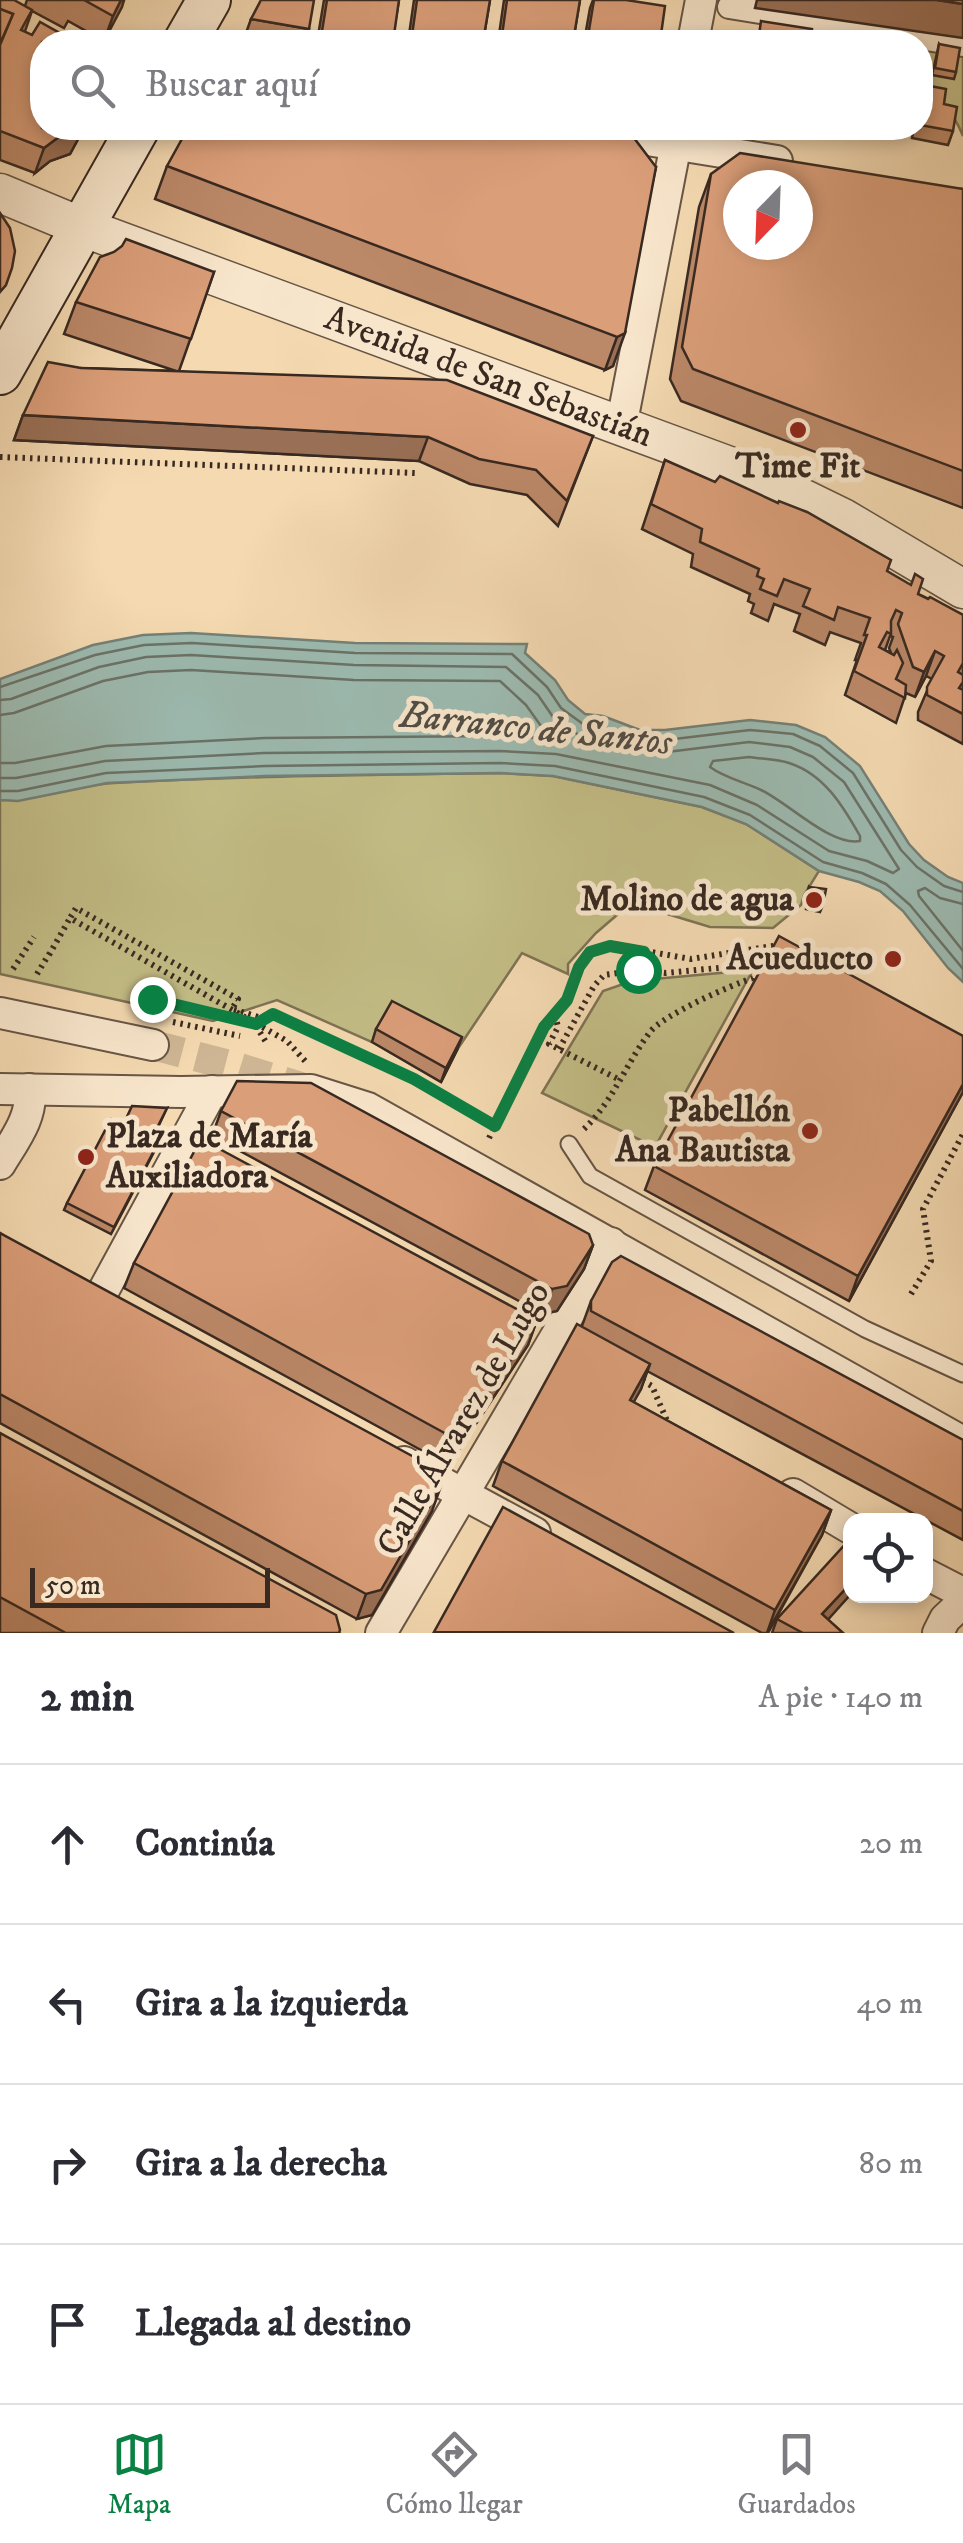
<!DOCTYPE html>
<html lang="es">
<meta charset="utf-8">
<style>
:root{--surface:#fff;--page:#f2f2f3;--text:#2b2b33;--muted:#7c7c81;--line:#e1e1e2;--accent:#0b8043}
body{margin:0;font-family:"IM FELL DW Pica",serif;background:var(--page);color:var(--text)}
.controls{position:absolute;right:30px;bottom:30px;display:grid;overflow:hidden;border-radius:20px;box-shadow:0 5px 15px #0003}
.controls button{width:90px;height:90px;display:grid;place-items:center;padding:0;border:0;border-bottom:2px solid var(--line);background:var(--surface);color:var(--text);font:50px sans-serif}
.compass{position:absolute;left:723px;top:170px;width:90px;height:90px;border-radius:50%;background:var(--surface);box-shadow:0 5px 15px #0003;rotate:203deg}
.scale{position:absolute;left:30px;bottom:25px;width:240px;box-sizing:border-box;padding-left:10px;border:5px solid #382921;border-top:0;font-size:28px;line-height:35px;white-space:nowrap;color:#382921;-webkit-text-stroke:8px #f8e6cc;paint-order:stroke}
.stop{position:absolute;width:30px;height:30px;margin:-22px;border:8px solid #0b8043;border-radius:50%;background:#fff}
.stop.end{background:#0b8043;border-color:#fff;box-shadow:0 2px 10px #0008}
.list{margin:0;padding:0;list-style:none}
h2{display:flex;justify-content:space-between;align-items:center;height:130px;margin:0;padding:0 40px;font-size:42px}
h2 small{font-size:32px;font-weight:400;color:var(--muted)}
.list li{display:grid;grid-template-columns:65px 1fr auto;gap:30px;align-items:center;box-sizing:border-box;height:160px;padding:0 40px;border-top:2px solid var(--line)}
.list b{display:block;font-size:38px;white-space:nowrap}
.list em{font-size:32px;font-style:normal;color:var(--muted)}
.icon{flex:none;width:55px;height:55px;fill:none;stroke:currentColor;stroke-width:2;stroke-linecap:round;stroke-linejoin:round}
.map{position:relative;flex:none;width:963px;height:1633px;overflow:hidden}
.search{position:absolute;background:var(--surface);box-shadow:0 5px 15px #0003;left:30px;right:30px;top:30px;height:110px;display:flex;align-items:center;gap:25px;box-sizing:border-box;padding:0 35px;border-radius:40px;color:var(--muted);font-size:38px}
.sheet{height:770px;background:var(--surface)}
nav{display:flex;justify-content:space-around;align-items:center;box-sizing:border-box;height:140px;border-top:2px solid var(--line);background:var(--surface);font-size:28px;color:var(--muted)}
nav a{display:grid;justify-items:center;gap:5px}
nav .on{color:var(--accent)}
.map>svg:first-child{display:block}
</style>
<div class="map">
<svg width="963" height="1633" viewBox="0 0 963 1633">
<rect width="100%" height="100%" fill="#f4d9b1"/>
<filter id="stains"><feTurbulence type="fractalNoise" baseFrequency=".002" numOctaves="4"/><feColorMatrix values="0 0 0 0 .2 0 0 0 0 .09 0 0 0 0 .02 0 0 0 .5 -.17"/></filter>
<radialGradient id="worn" r=".72"><stop offset=".6" stop-color="#630" stop-opacity="0"/><stop offset="1" stop-color="#630" stop-opacity=".3"/></radialGradient>
<!-- green -->
<g fill="#c3bd86" stroke="#7e7354" stroke-width="2.5">
<path d="M 920,47 L 963,56 L 963,136 C 953,111 944,104 921,92 Z"/>
<path d="M 500,773 L 553,776 L 702,807 L 746,824 L 819,871 L 804,895 L 801,905 L 773,928 L 710,927 L 631,903 L 596,933 L 568,964 L 568,974 L 522,953 L 457,1050 L 441,1082 L 372,1042 L 277,1000 L 213,1021 L 0,974 L 0,800 C 39,801 76,785 114,783 C 243,776 371,775 500,773 Z"/>
<polygon points="753,970 655,1147 542,1093 603,991 632,981"/>
</g>
<!-- water -->
<polygon fill="#9cbab0" stroke="#748077" stroke-width="2.5" points="191,633 355,643 527,644 525,653 555,680 568,700 585,714 603,716 640,730 665,730 750,720 796,725 825,737 860,766 909,844 924,860 948,877 963,883 963,982 948,968 903,911 880,891 859,882 819,871 746,824 702,807 553,776 500,773 265,776 107,783 18,801 0,800 0,679 93,645 143,635"/>
<g fill="none" stroke-linecap="round" stroke-linejoin="round">
<!-- shore -->
<g stroke="#6a7268" stroke-width="2.5">
<polyline points="0,687 95,655 144,645 192,643 355,653 512,654 547,687 561,708 583,724 601,726 640,740 666,740 750,730 793,734 820,746 853,773 901,850 917,867 944,886 963,892"/>
<polyline points="0,700 11,699 99,667 146,657 191,655 354,665 506,667 538,695 553,717 580,736 598,738 639,752 667,752 749,742 790,747 813,757 844,782 899,869 893,873 867,861 829,851 757,805 710,785 556,754 500,751 264,753 105,761 16,778 0,778"/>
<polyline points="0,715 14,713 103,681 148,672 191,670 354,680 500,681 526,705 546,733 541,738 500,736 265,738 106,746 15,763 0,763"/>
<path d="M 749,757 C 762,759 777,759 789,763 C 824,774 843,806 860,836 L 860,841 C 830,846 789,803 761,790 C 744,782 725,778 710,767 L 713,761 Z"/>
<polyline points="0,791 18,791 106,773 265,766 500,763 555,766 704,797 750,815 823,862 862,873 886,884 910,905 963,969"/>
<polyline points="963,904 940,898 925,888 918,891 919,896 963,951"/>
</g>
<!-- minor-tunnel -->
<polyline stroke="#ceb694" stroke-width="30" stroke-dasharray="30 15" stroke-linecap="butt" points="153,1045 233,1066 301,1087"/>
<!-- service casing -->
<g stroke="#675545" stroke-width="19">
<polyline id="service" points="569,1144 590,1176 865,1329 963,1374"/>
</g>
<!-- pedestrian casing -->
<g stroke="#675545" stroke-width="26">
<polyline id="pedestrian" points="729,7 963,45"/>
</g>
<!-- minor casing -->
<g stroke="#675545" stroke-width="34">
<g id="minor">
<polyline points="693,42 701,0"/>
<polyline points="573,128 777,161"/>
<polyline points="621,427 679,128"/>
<polyline points="0,1013 153,1045"/>
<polyline points="0,1089 181,1092 311,1090 368,1108 963,1442"/>
<polyline points="179,1148 226,1173"/>
<path d="M 0,1164 C 13,1142 34,1116 29,1089"/>
<polyline points="100,1297 212,1091"/>
<polyline points="404,1462 535,1533"/>
<polyline points="793,1494 850,1528"/>
<polyline points="926,1574 963,1593"/>
<polyline points="381,1633 611,1243"/>
<polyline points="938,1633 945,1619 963,1602"/>
</g>
</g>
<!-- tertiary casing -->
<g stroke="#675545" stroke-width="41">
<g id="tertiary">
<path id="s1" d="M 0,193 L 82,227 L 759,477 L 843,518 L 963,589"/>
</g>
</g>
<!-- secondary casing -->
<g stroke="#382921" stroke-width="46">
<g id="secondary">
<polyline points="185,42 209,0"/>
<polyline points="0,373 138,128"/>
</g>
</g>
<!-- path -->
<g stroke="#382921" stroke-width="6" stroke-dasharray="2.5 5" stroke-linecap="butt">
<polyline points="0,457 415,473"/>
<polyline points="800,949 829,964"/>
<polyline points="644,952 638,970 666,973 759,964"/>
<polyline points="49,955 70,918"/>
<polyline points="13,969 34,937"/>
<polyline points="37,974 49,954"/>
<polyline points="152,999 253,1024"/>
<polyline points="555,1015 558,1027 549,1044 620,1080"/>
<polyline points="265,1019 232,1009 238,999 76,908 70,918 287,1041 306,1062"/>
<polyline points="264,1020 273,1013 414,1079 495,1126"/>
<polyline points="173,1022 240,1036"/>
<polyline points="256,1026 266,1042"/>
<polyline points="559,1049 594,986 604,975 638,970"/>
<path d="M 584,1129 C 614,1100 625,1065 650,1032 C 663,1015 731,985 753,978 L 760,964"/>
<polyline points="489,1138 544,1027 567,1000 579,967 590,952 611,945 691,959 779,945"/>
<polyline points="911,1294 931,1261 923,1209 963,1134"/>
<polyline points="636,1377 652,1386 668,1423"/>
</g>
<!-- service -->
<use href="#service" stroke="#f8e6cc" stroke-width="15"/>
<!-- pedestrian -->
<use href="#pedestrian" stroke="#f8e6cc" stroke-width="22"/>
<!-- minor -->
<use href="#minor" stroke="#f8e6cc" stroke-width="30"/>
<!-- tertiary -->
<use href="#tertiary" stroke="#f8e6cc" stroke-width="38"/>
<!-- secondary -->
<use href="#secondary" stroke="#f8e6cc" stroke-width="42"/>
</g>
<!-- wall -->
<g fill="#bb8868" stroke="#382921" stroke-width="2.5" fill-rule="evenodd">
<polygon points="0,0 25,6 27,0 124,0 104,41 68,21 64,28 32,11 25,31 42,128 84,128 70,154 50,161 35,173 0,160"/>
<polygon points="324,0 399,0 392,42 317,42"/>
<polygon points="414,0 490,0 483,42 408,42"/>
<polygon points="504,0 580,0 573,42 498,42"/>
<polygon points="593,0 626,0 660,42 584,42 590,8"/>
<polygon points="251,19 309,29 304,42 246,33"/>
<polygon points="939,44 956,72 954,79 932,75"/>
<polygon points="930,86 953,131 948,145 912,138 914,128 920,128 920,103"/>
<polygon points="833,128 879,128 877,134"/>
<polygon points="167,166 656,167 613,366 605,370 155,199"/>
<polygon points="711,174 963,189 963,508 681,401 670,379 699,207"/>
<polygon points="214,272 179,371 593,436 558,526 527,495 470,484 419,461 14,440 23,415 81,368 176,371 64,334 76,302"/>
<path d="M 665,460 L 887,571 L 918,594 L 963,615 L 963,744 L 918,720 L 918,712 L 932,679 L 926,676 L 915,697 L 906,693 L 896,723 L 845,695 L 857,660 L 855,660 L 861,643 L 830,632 L 825,645 L 794,631 L 800,614 L 774,604 L 768,621 L 751,613 L 754,604 L 748,601 L 750,594 L 691,567 L 693,554 L 642,529 ZM 890,636 L 893,637 L 889,648 L 891,653 L 885,650 Z"/>
<polygon points="809,887 823,905 820,912 806,909 807,894"/>
<polygon points="376,1029 457,1050 441,1082 372,1042"/>
<polygon points="963,1036 963,1092 849,1301 645,1190 654,1166"/>
<polygon points="167,1108 152,1140 155,1150 111,1234 64,1210 67,1203 123,1125"/>
<polygon points="221,1111 593,1245 584,1269 557,1311 543,1314 212,1136"/>
<polygon points="0,1233 432,1511 372,1615 357,1619 0,1423"/>
<polygon points="134,1263 537,1320 528,1345 454,1457 441,1461 124,1288"/>
<polygon points="591,1301 963,1440 963,1540 647,1371 641,1389 633,1402 831,1510 822,1535 768,1633 762,1633 493,1486 502,1461 582,1326"/>
<polygon points="0,1433 339,1633 0,1633"/>
<polygon points="777,1619 828,1620 843,1633 772,1633"/>
</g>
<!-- shaded-wall -->
<g fill="#996f55" stroke="#382921" stroke-width="2.5">
<polygon points="121,0 124,0 122,7 104,41 113,16"/>
<polygon points="757,0 937,0 963,4 963,38 755,8"/>
<polygon points="80,128 84,128 70,154 50,161 35,173 44,148 60,136"/>
<polygon points="625,333 613,366 605,370 617,337"/>
<polygon points="23,415 428,437 419,461 14,440"/>
<polygon points="935,651 926,676 915,697 924,672"/>
<polygon points="462,1037 457,1050 441,1082 446,1068"/>
<polygon points="963,1084 963,1092 849,1301 858,1276"/>
<polygon points="593,1245 584,1269 557,1311 543,1314 552,1289"/>
<polygon points="537,1320 528,1345 454,1457 441,1461 450,1436"/>
<polygon points="650,1364 641,1389 621,1425 630,1400"/>
<polygon points="441,1486 432,1511 372,1615 357,1619 366,1594"/>
<polygon points="831,1510 822,1535 767,1633 775,1610"/>
<polygon points="850,1584 850,1595 816,1633 822,1614"/>
</g>
<!-- building -->
<g fill="#da9e79" stroke="#382921" stroke-width="2.5" fill-rule="evenodd">
<polygon points="0,0 14,0 32,10 21,30 32,35 40,22 74,41 74,42 42,42 42,128 80,128 60,136 44,148 0,131 0,45 13,14 0,9"/>
<polygon points="84,0 121,0 113,16"/>
<polygon points="261,0 314,0 309,29 251,19"/>
<polygon points="327,0 399,0 393,42 322,31"/>
<polygon points="417,0 490,0 483,42 411,42"/>
<polygon points="507,0 580,0 573,42 501,42"/>
<polygon points="594,0 626,0 665,6 660,42 587,42"/>
<polygon points="937,0 963,0 963,4"/>
<polygon points="0,9 13,14 0,44"/>
<polygon points="761,21 812,29 810,42 758,42"/>
<polygon points="841,32 858,34 856,42 839,42"/>
<polygon points="939,44 960,48 956,72 935,68"/>
<polygon points="930,86 946,89 944,104 957,107 953,131 920,125 920,103 923,91 929,92"/>
<polygon points="188,128 573,128 634,138 656,167 625,333 617,337 167,166"/>
<path d="M 740,153 L 963,189 L 963,471 L 693,369 L 682,347 L 711,174 ZM 738,185 L 798,185 L 798,245 L 738,245 Z"/>
<polygon points="0,213 10,228 15,251 12,268 6,285 0,292"/>
<polygon points="126,239 214,272 191,339 76,302 100,257 114,252 122,246"/>
<polygon points="48,362 81,368 447,380 593,436 567,501 536,470 479,459 428,437 23,415"/>
<polygon points="665,460 715,482 720,476 778,503 779,501 807,512 891,560 887,571 911,585 915,574 923,579 918,594 928,599 930,597 963,615 963,663 958,672 963,675 963,682 959,688 963,690 963,714 927,695 927,687 944,656 935,651 924,672 913,667 898,624 902,613 896,610 891,621 891,634 887,632 879,647 894,655 897,650 903,663 896,679 906,685 905,698 854,671 867,635 864,635 870,618 838,607 834,620 803,606 810,589 784,579 777,596 760,589 764,579 757,576 759,569 700,542 702,529 651,504"/>
<polygon points="809,887 826,889 823,905 808,902"/>
<polygon points="779,936 963,1036 963,1084 858,1276 654,1166"/>
<polygon points="392,1001 462,1037 446,1068 376,1029"/>
<polygon points="237,1081 311,1083 589,1234 593,1245 567,1286 552,1289 221,1111"/>
<polygon points="132,1106 167,1108 151,1140 158,1143 114,1227 67,1203 111,1119 123,1125"/>
<polygon points="201,1139 537,1320 463,1432 450,1436 134,1263"/>
<polygon points="0,1233 438,1470 441,1486 381,1590 366,1594 0,1394"/>
<polygon points="621,1256 963,1440 963,1511 591,1311 591,1301 612,1262"/>
<polygon points="577,1324 650,1364 630,1400 831,1510 775,1610 502,1461"/>
<polygon points="0,1433 336,1615 340,1630 339,1633 66,1633 0,1597"/>
<polygon points="503,1507 734,1633 434,1632"/>
<polygon points="850,1539 850,1584 822,1614 843,1633 803,1633 777,1619"/>
</g>
<g fill="none" stroke-linecap="round" stroke-linejoin="round">
<!-- route -->
<polyline stroke="#0b8043" stroke-width="12" points="152,999 256,1024 273,1014 414,1079 495,1126 544,1027 567,1000 579,967 590,952 610,946 644,952 638,970"/>
</g>
<!-- markers -->
<g fill="#8f2418" stroke="#f8e6cc" stroke-width="4">
<circle cx="798" cy="430" r="10"/>
<circle cx="814" cy="900" r="10"/>
<circle cx="893" cy="959" r="10"/>
<circle cx="810" cy="1131" r="10"/>
<circle cx="86" cy="1157" r="10"/>
</g>
<g text-anchor="middle" dominant-baseline="central" stroke-width="10" stroke-linejoin="round" paint-order="stroke">
<!-- street labels -->
<g font-size="35" fill="#382921" stroke="#f8e6cc">
<text stroke="none"><textPath href="#s1" startOffset="522">Avenida de San Sebastián</textPath></text>
<text transform="translate(464 1419) rotate(-60)">Calle Álvarez de Lugo</text>
</g>
<!-- poi labels -->
<g font-size="35" font-weight="bold" fill="#382921" stroke="#f8e6cc" text-anchor="end">
<text x="798" y="467" text-anchor="middle">Time Fit</text>
<text x="794" y="900">Molino de agua</text>
<text x="873" y="959">Acueducto</text>
<text x="790" y="1111">Pabellón<tspan x="790" dy="40">Ana Bautista</tspan></text>
<text x="106" y="1137" text-anchor="start">Plaza de María<tspan x="106" dy="40">Auxiliadora</tspan></text>
</g>
<!-- water labels -->
<g font-size="38" font-style="italic" fill="#514d45" stroke="#f8e6cc">
<text transform="translate(536 729) rotate(6)">Barranco de Santos</text>
</g>
</g>
<rect width="100%" height="100%" filter="url(#stains)"/>
<rect width="100%" height="100%" fill="url(#worn)"/>
</svg>
<div class="controls">
<button><svg class="icon" aria-label="locate" viewBox="0 0 24 24"><circle cx="12" cy="12" r="6"/><path d="M12 2v4M12 18v4M2 12h4M18 12h4"/></svg></button>
</div>
<svg class="compass" viewBox="-18 -18 36 36"><path d="M0-13l5 13h-10z" fill="#e53935"/><path d="M0 13l5-13h-10z" fill="#7c7c81"/></svg>
<div class="scale">50 m</div>
<div class="stop" style="left:638px;top:970px"></div>
<div class="stop end" style="left:152px;top:999px"></div>
<div class="search"><svg class="icon" aria-label="search" viewBox="0 0 24 24"><circle cx="10" cy="10" r="6"/><path d="M15 15l6 6"/></svg>Buscar aquí</div>
</div>
<section class="sheet">
<h2>2 min<small>A pie · 140 m</small></h2>
<ul class="list">
<li><svg class="icon" aria-label="ahead" viewBox="0 0 24 24"><path d="M12 20V5M6 11l6-6 6 6"/></svg><div><b>Continúa</b></div><em>20 m</em></li>
<li><svg class="icon" aria-label="left" viewBox="0 0 24 24"><path d="M17 20v-9H6M10 6l-5 5 5 5"/></svg><div><b>Gira a la izquierda</b></div><em>40 m</em></li>
<li><svg class="icon" aria-label="right" viewBox="0 0 24 24"><path d="M7 20v-9h11M14 6l5 5-5 5"/></svg><div><b>Gira a la derecha</b></div><em>80 m</em></li>
<li><svg class="icon" aria-label="arrive" viewBox="0 0 24 24"><path d="M6 21V4h12l-3 4 3 4H6"/></svg><div><b>Llegada al destino</b></div></li>
</ul>
</section>
<nav>
<a class="on"><svg class="icon" aria-label="map" viewBox="0 0 24 24"><path d="M3 6l6-2 6 2 6-2v14l-6 2-6-2-6 2zM9 4v14M15 6v14"/></svg>Mapa</a>
<a><svg class="icon" aria-label="directions" viewBox="0 0 24 24"><path d="M12 3l9 9-9 9-9-9zM9 14v-3h6M13 9l2 2-2 2"/></svg>Cómo llegar</a>
<a><svg class="icon" aria-label="saved" viewBox="0 0 24 24"><path d="M7 4h10v16l-5-4-5 4z"/></svg>Guardados</a>
</nav>
